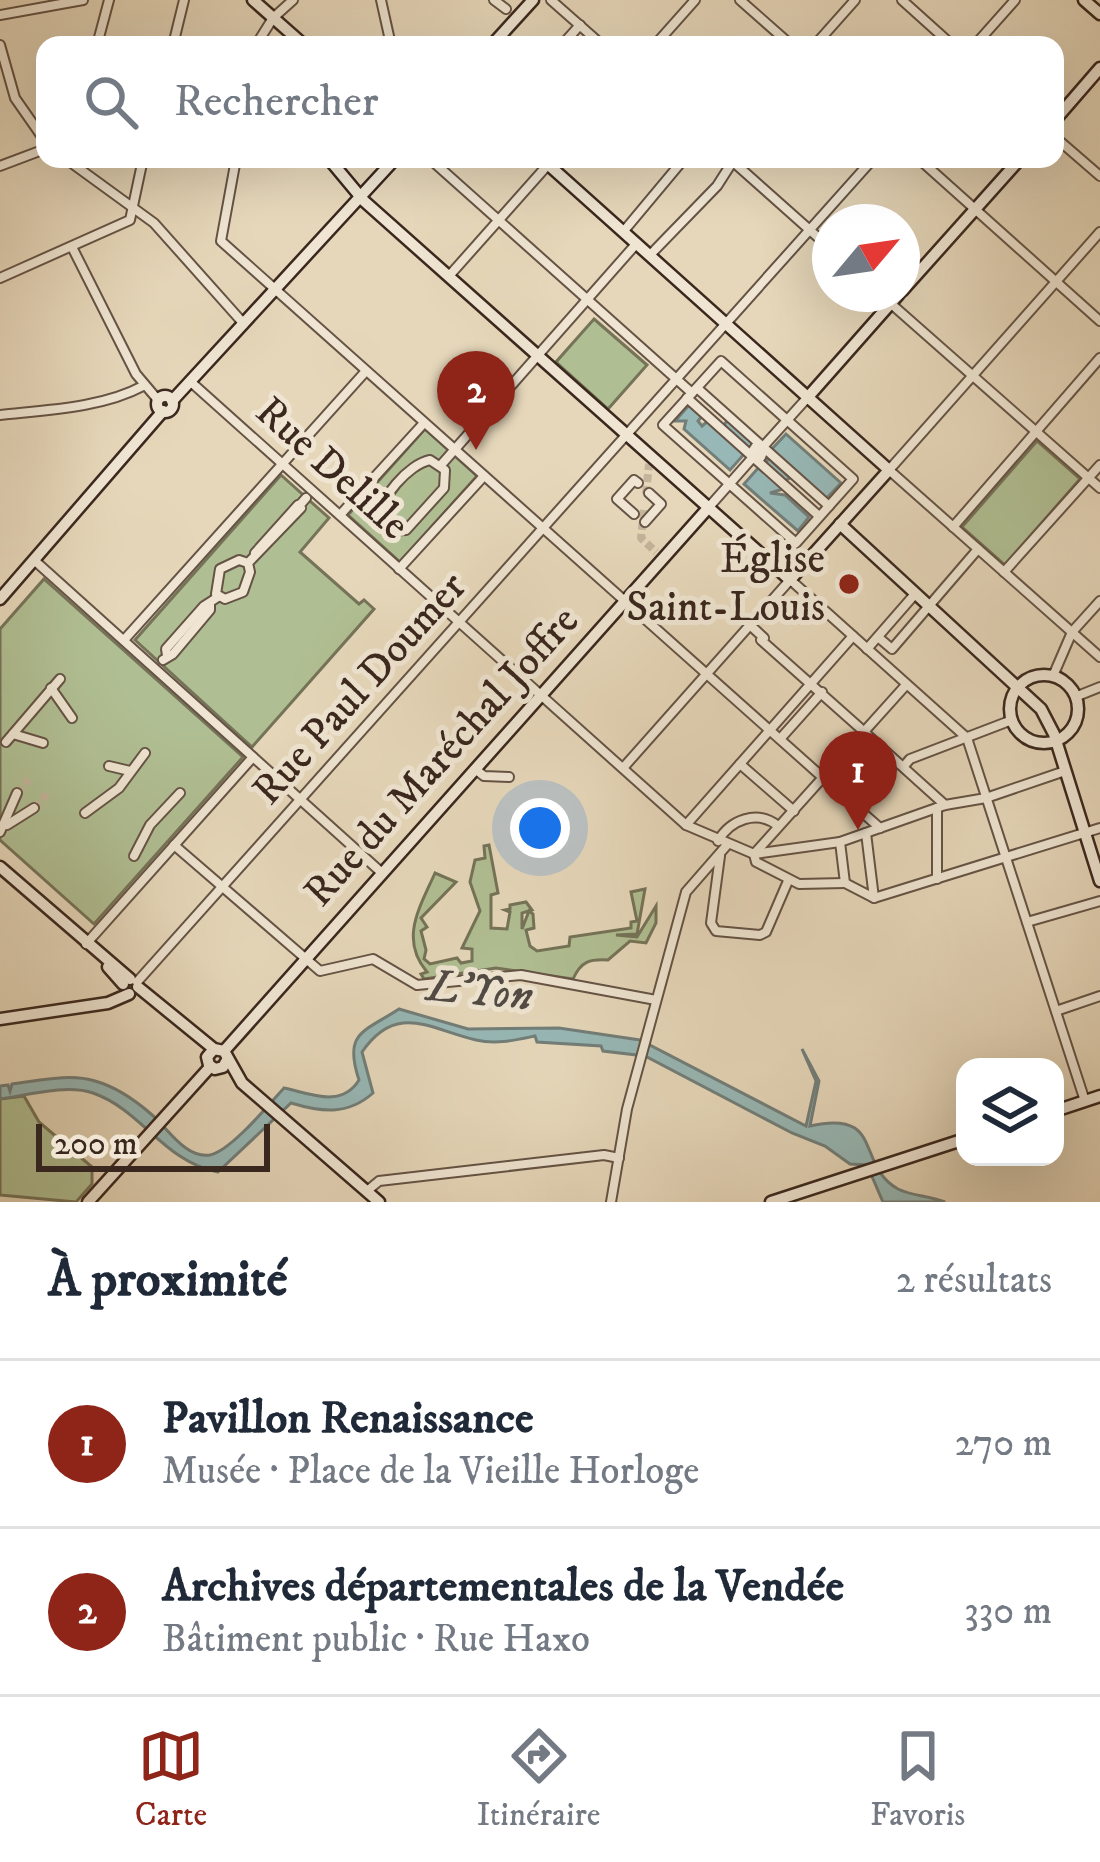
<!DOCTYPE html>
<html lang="fr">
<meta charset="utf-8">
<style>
:root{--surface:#fff;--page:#f2f2f3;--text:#1f2937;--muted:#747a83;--line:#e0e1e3;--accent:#8f2418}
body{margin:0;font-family:"IM FELL DW Pica",serif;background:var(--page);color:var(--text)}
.controls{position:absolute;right:36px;bottom:36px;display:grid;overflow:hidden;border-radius:24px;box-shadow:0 12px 48px #0002}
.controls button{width:108px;height:108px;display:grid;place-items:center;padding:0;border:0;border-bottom:3px solid var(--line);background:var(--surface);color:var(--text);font:60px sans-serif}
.compass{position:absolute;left:812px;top:204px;width:108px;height:108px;border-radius:50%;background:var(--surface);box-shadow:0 12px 48px #0002;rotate:61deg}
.scale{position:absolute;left:36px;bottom:30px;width:234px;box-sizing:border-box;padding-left:12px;border:6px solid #3a271e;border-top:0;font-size:33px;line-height:42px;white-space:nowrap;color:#3a271e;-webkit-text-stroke:9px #efe5d2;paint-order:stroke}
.you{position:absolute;left:540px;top:828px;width:42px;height:42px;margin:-30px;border:9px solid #fff;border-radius:50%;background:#1a73e8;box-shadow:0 0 0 18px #1a73e833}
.badge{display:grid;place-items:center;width:78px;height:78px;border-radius:50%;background:var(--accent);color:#fff;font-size:39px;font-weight:700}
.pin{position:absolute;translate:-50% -99px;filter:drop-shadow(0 3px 6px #0008)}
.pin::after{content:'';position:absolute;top:63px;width:42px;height:36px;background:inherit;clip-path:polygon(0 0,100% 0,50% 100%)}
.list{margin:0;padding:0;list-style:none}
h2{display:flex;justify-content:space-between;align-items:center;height:156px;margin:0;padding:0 48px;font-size:51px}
h2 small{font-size:39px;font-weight:400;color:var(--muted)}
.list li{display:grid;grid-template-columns:78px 1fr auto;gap:36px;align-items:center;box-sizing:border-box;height:168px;padding:0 48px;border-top:3px solid var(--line)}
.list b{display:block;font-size:45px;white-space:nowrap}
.list p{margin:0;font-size:39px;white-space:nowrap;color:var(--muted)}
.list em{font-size:39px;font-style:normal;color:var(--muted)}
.icon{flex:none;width:66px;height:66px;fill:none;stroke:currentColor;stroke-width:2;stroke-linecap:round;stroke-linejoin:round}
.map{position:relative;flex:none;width:1100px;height:1202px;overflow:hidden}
.search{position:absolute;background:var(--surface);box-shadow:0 12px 48px #0002;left:36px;right:36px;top:36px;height:132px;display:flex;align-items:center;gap:30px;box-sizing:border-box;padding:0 42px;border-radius:24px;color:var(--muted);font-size:45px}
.sheet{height:492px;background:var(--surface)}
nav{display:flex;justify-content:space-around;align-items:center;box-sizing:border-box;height:168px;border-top:3px solid var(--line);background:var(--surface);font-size:33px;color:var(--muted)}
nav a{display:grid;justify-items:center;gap:6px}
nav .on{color:var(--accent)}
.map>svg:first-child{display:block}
</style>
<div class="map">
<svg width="1100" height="1202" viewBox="0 0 1100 1202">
<rect width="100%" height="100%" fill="#e6d7ba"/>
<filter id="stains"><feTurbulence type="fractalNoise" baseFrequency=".00167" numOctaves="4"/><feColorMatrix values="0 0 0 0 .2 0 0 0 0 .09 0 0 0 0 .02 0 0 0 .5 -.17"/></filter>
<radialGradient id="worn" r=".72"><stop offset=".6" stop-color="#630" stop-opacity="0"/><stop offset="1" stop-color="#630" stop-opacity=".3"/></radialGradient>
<!-- green -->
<g fill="#b0bf93" stroke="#757358" stroke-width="3">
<polygon points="594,319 647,365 608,409 556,362"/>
<polygon points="425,429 477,476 400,562 348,515"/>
<polygon points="1037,441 1080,479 1005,565 962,527"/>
<polygon points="281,475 329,518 300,552 359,604 364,600 374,609 252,747 135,640"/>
<polygon points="44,579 243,757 94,924 0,840 0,629"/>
<path d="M 489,845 L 498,893 L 491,895 L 491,928 L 507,929 L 510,912 L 505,910 L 510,909 L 510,905 L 526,902 L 532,910 L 522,913 L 522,929 L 529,911 L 533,914 L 534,928 L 526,930 L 530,946 L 537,951 L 569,946 L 570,937 L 631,928 L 631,922 L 637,921 L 631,892 L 645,889 L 637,934 L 616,935 L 637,937 L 656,906 L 656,923 L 646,943 L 630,941 L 608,960 C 590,959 581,961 573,979 L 496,968 L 424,979 L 421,974 L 427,972 C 399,939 420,907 435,873 L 456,882 L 421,918 L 427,927 L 421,931 L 426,950 L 424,959 L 430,964 L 457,958 L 461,963 L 472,961 L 472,949 L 462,948 L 480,911 L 470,882 L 475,860 L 485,858 L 484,846 Z"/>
<polygon points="24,1096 39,1122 92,1167 92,1184 76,1202 0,1195 0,1099"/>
</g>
<!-- water -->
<g fill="#97b8b6" stroke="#727e79" stroke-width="3">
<polygon points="690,404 703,415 698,421 702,426 709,420 722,427 728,420 754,443 730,470 684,429 686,421 675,421"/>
<polygon points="786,434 841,483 825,500 770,451"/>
<polygon points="768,458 790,478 779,484 783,489 770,493 785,495 809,517 798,531 744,484 759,467 766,465"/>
<path d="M 399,1009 L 468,1029 L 559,1028 L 640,1040 L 806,1126 L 816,1081 L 802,1049 L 819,1081 L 810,1126 C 885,1109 855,1165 898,1189 C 912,1196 930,1196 945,1202 L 883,1202 L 867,1165 L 850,1164 L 825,1146 L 792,1133 L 645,1056 L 603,1051 L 601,1046 L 537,1042 L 535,1036 C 516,1040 496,1045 476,1040 C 431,1030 397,1001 362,1052 L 373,1093 C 347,1116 321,1112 291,1103 L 218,1172 C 164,1162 142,1110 93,1093 C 67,1084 28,1095 0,1099 L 0,1086 L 8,1085 L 10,1091 L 12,1084 C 38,1081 69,1073 95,1081 C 116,1087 135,1100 151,1114 C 167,1127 185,1159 210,1155 C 231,1151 271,1102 284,1088 C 309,1093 341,1109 359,1080 C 343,1032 364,1032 399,1009 Z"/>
</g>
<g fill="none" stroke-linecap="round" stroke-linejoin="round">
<!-- street-tunnel -->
<g stroke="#c4b49b" stroke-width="8" stroke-dasharray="8 4" stroke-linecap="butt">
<polyline points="646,494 649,464"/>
<polyline points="644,510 641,538 656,552"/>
<polyline points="17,793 29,779"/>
<polyline points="34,808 47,794"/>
</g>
<!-- street casing -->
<g stroke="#655345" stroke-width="12">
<g id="street">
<polyline points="381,0 391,45"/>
<polyline points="494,0 506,9"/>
<polyline points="551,0 602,45"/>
<polyline points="740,0 791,45"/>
<polyline points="902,0 952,45"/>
<polyline points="0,15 83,0"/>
<polyline points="0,45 15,98 45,141"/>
<polyline points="97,45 109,0"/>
<polyline points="173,45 184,0"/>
<polyline points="256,45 273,18 293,0"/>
<polyline points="562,45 580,25"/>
<polyline points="655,45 695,0"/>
<polyline points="815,45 855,0"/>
<polyline points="975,45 1015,0"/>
<polyline points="1055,137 1100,176"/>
<polyline points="66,159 154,223 244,324"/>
<polyline points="236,159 221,241 820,775"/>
<polyline points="430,159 692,393"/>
<polyline points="730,159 830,248"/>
<polyline points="919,159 1100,321"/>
<polyline points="0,166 45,149"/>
<polyline points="623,232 684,159"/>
<polyline points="1100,232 889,470 1100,657"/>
<polyline points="72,247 136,374 158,400"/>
<polyline points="650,255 717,186 733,161"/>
<polyline points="449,276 553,159"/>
<polyline points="0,278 130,220 143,159"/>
<polyline points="880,294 1100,488"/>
<polygon points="721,361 853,479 796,543 663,425"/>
<polyline points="192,383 686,825 754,854 840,842"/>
<polyline points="697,388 829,506"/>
<polyline points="687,398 819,516"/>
<path d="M 0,415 C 46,410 102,408 143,386"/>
<polygon points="756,446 763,452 761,457 752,452"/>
<polyline points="761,449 808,397"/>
<path d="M 430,460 L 445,470 L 444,488 L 406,530 L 388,531 L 379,521 C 378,499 409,464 430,460 Z"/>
<polyline points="441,465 637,243"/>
<polyline points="709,507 755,455"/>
<polyline points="634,514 617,499 634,480 638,483"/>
<polyline points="340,515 424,423"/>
<polyline points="645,522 661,504 649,493"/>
<polyline points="953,527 1100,358"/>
<polyline points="255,553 298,505"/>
<polyline points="34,560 382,873"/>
<polyline points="248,563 250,572 243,592 225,599 216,594 220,569 239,560 248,563 301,508 299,506 306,498"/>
<polyline points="399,569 484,476"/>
<polyline points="1004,572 1100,465"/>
<polyline points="750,625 764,638 761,640 860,728"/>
<polyline points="878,637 892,649 978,549"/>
<polyline points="124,640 366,371"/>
<polyline points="867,649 915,594"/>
<polyline points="167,655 166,649 204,606 218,597"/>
<polyline points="163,660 173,654 210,610 210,605"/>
<polyline points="1053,676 1072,632 1100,601"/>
<polyline points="51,688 72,718"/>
<polyline points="1075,697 1100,687"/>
<polyline points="864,732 945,805"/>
<polyline points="13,734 43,743"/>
<polyline points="780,739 822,692"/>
<polyline points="6,742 60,679"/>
<polyline points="740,764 794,811"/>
<polyline points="109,766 130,771"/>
<polyline points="904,766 910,759 1012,720"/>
<polyline points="623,768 790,580 795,584 967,738 1085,1101"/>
<polyline points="475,769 484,776 509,777"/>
<polyline points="823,778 880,828"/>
<polyline points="937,808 937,879"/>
<polyline points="85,813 119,788 145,753"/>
<polyline points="7,825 34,808"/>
<polyline points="686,825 853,636"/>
<polyline points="0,832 17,793"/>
<path d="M 718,841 C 730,820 757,809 778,826"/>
<polyline points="174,845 320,971 373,959 417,985 521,975 656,1000"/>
<polyline points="755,853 906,685"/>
<polyline points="754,854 756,862 799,884 845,883"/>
<polyline points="134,856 150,825 180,793"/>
<polyline points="720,856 711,923 716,931 760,935 766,932 788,881"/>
<polyline points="845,883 840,842 945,805 986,798 1065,771"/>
<polyline points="845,883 874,898 866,833"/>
<polyline points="874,898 1100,828"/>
<polyline points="1027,922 1100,901"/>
<polyline points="86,944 253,757"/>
<polyline points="137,982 873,159"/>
<polyline points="1056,1011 1100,996"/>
<polyline points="367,1191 379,1181 604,1155 619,1158"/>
<polyline points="611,1202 627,1109 686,892 727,845"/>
</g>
</g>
<!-- secondary casing -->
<g stroke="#3a271e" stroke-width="15">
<g id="secondary">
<polyline points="253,0 304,45"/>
<polyline points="1084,0 1100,14"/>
<polyline points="492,45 533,0"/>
<polyline points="1055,120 1100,68"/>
<polyline points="329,159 364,201 790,580 889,470 542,159"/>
<polyline points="902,291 1020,159"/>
<circle cx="165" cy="404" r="8"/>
<polyline points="808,397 899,294"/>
<polyline points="172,401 395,159"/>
<polyline points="840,524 1041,709 1054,734 1100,881"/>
<polyline points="0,599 163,411"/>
<circle cx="1044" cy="709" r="34"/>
<polyline points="0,867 130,979"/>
<polyline points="108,967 123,984"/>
<polyline points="138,987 214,1049"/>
<polyline points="0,1019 108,1003 129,994"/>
<polyline points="224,1051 709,507"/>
<polyline points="227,1060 223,1067 215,1069 209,1065 207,1057 214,1049 224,1051 242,1083 379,1202"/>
<polyline points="1055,1111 1100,1096"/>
<polyline points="88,1202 210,1067"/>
<polyline points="771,1202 965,1139"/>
</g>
</g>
<!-- street -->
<use href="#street" stroke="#efe5d2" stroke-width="8"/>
<!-- secondary -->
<use href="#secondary" stroke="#efe5d2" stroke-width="10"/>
</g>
<!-- markers -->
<circle fill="#8f2418" stroke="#efe5d2" stroke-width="4.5" cx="849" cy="584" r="12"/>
<g text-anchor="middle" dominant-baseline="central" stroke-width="10" stroke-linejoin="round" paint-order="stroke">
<!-- street labels -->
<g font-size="42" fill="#3a271e" stroke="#efe5d2">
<text transform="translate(332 469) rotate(42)">Rue Delille</text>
<text transform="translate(360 689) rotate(-48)">Rue Paul Doumer</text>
<text transform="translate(442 757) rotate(-48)">Rue du Maréchal Joffre</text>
</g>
<!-- poi labels -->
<g font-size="42" fill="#3a271e" stroke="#efe5d2" text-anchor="end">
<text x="825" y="560">Église<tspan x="825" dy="48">Saint-Louis</tspan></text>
</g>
<!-- water labels -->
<g font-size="45" font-style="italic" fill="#514b44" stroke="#efe5d2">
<text transform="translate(480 992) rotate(6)">L'Yon</text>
</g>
</g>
<rect width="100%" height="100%" filter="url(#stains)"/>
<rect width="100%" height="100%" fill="url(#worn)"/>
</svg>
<div class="controls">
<button><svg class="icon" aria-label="layers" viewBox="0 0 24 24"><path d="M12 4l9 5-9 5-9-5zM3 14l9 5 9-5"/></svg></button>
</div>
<svg class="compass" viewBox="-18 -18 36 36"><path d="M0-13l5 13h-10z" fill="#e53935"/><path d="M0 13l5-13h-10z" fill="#747a83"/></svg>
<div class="scale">200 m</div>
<div class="you"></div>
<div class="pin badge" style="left:858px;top:830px">1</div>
<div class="pin badge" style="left:476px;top:450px">2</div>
<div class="search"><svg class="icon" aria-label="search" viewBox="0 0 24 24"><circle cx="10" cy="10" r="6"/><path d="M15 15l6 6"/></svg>Rechercher</div>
</div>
<section class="sheet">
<h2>À proximité<small>2 résultats</small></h2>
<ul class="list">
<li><span class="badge">1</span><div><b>Pavillon Renaissance</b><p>Musée · Place de la Vieille Horloge</p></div><em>270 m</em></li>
<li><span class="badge">2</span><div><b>Archives départementales de la Vendée</b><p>Bâtiment public · Rue Haxo</p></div><em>330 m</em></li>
</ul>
</section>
<nav>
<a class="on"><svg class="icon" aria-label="map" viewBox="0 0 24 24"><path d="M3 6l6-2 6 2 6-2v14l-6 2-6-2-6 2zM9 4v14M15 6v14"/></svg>Carte</a>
<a><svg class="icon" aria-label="directions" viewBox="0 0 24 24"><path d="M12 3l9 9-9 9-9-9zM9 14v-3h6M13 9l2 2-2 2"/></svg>Itinéraire</a>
<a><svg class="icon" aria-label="saved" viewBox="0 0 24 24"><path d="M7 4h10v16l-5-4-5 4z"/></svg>Favoris</a>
</nav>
